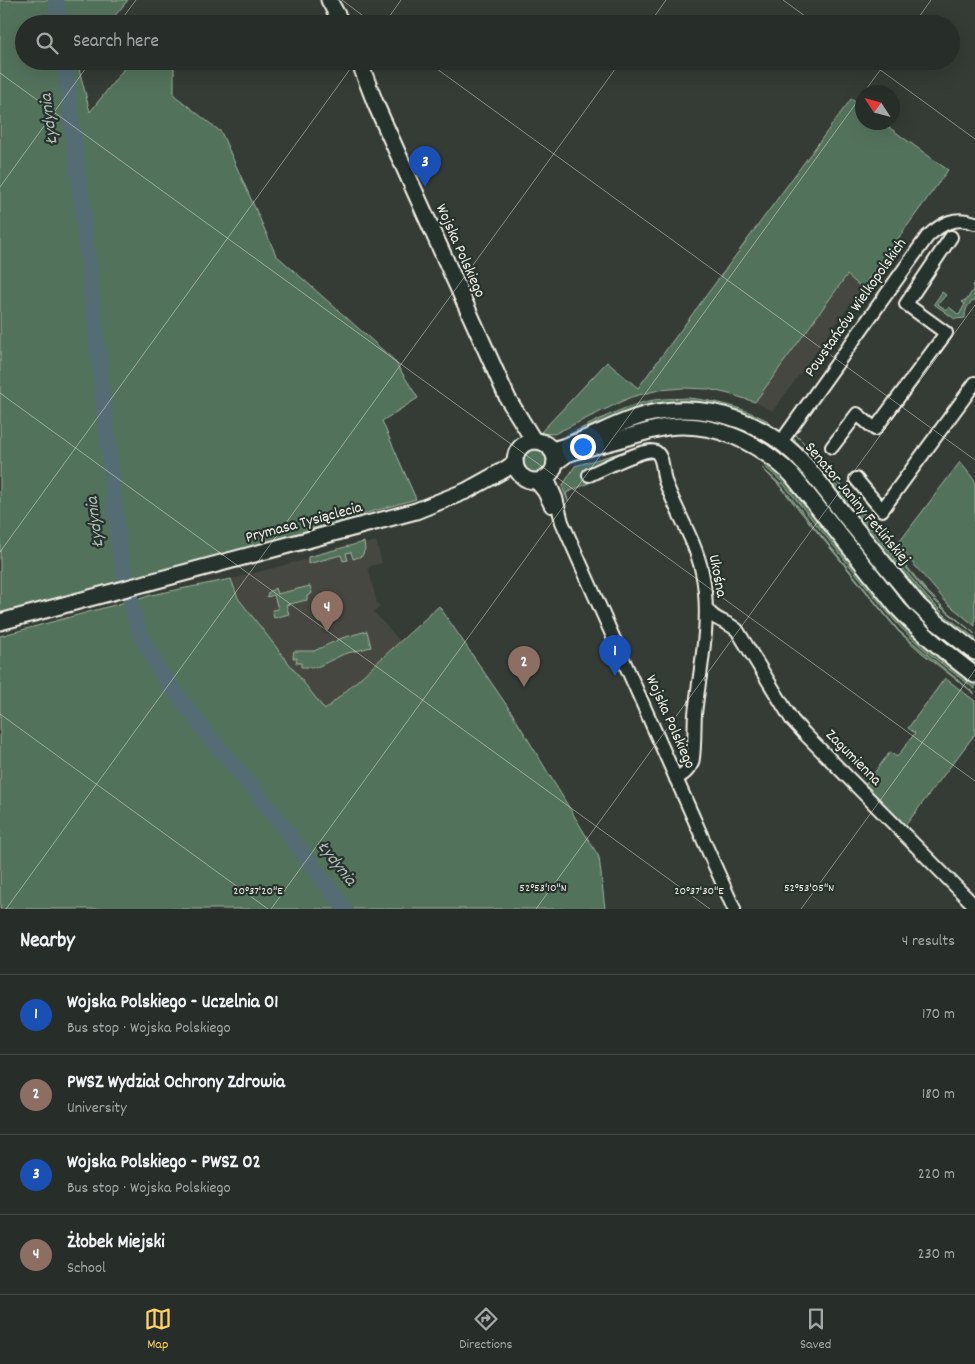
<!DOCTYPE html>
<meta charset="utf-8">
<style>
:root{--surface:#272d28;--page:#333934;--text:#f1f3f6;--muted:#a4a8a8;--line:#434945;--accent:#ffd166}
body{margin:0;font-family:Dekko,sans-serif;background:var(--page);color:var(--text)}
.compass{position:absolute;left:855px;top:85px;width:45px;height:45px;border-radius:50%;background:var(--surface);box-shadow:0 5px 20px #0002;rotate:306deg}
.you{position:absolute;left:582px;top:446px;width:18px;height:18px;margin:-12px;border:4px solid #fff;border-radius:50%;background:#1a73e8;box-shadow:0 0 0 8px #1a73e833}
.badge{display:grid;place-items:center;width:32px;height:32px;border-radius:50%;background:var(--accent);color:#fff;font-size:16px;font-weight:700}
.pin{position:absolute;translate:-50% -41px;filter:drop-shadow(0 1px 2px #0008)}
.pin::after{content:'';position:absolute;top:26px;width:18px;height:15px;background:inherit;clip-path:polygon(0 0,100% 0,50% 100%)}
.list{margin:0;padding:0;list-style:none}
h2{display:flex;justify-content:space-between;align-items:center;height:65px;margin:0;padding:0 20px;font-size:21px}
h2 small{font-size:16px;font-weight:400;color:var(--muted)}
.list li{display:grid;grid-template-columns:32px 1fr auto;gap:15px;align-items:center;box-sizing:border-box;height:80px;padding:0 20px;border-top:1px solid var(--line)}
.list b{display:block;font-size:19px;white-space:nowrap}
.list p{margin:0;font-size:16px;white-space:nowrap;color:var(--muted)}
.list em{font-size:16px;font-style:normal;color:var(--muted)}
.icon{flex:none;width:28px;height:28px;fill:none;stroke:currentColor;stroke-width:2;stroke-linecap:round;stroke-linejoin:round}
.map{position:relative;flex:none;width:975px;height:909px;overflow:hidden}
.search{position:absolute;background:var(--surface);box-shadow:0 5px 20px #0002;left:15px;right:15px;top:15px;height:55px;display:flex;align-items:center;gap:12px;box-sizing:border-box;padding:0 18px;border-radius:28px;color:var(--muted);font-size:19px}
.sheet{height:385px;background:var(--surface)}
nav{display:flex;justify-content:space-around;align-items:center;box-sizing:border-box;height:70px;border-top:1px solid var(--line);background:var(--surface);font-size:14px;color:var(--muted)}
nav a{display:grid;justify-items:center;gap:2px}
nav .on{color:var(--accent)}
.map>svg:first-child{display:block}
</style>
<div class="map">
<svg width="975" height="909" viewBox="0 0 975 909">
<rect width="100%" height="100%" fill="#343c35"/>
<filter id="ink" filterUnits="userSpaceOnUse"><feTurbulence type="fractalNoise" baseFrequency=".02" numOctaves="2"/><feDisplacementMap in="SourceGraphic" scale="10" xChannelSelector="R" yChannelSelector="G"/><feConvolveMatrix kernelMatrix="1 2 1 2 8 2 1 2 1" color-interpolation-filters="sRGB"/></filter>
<g filter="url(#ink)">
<!-- built -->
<g fill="#44473f">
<polygon points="847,275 862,288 773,411 755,402"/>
<polygon points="376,541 382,563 368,567 377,603 380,606 374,612 400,641 325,711 238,598 231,579"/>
</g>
<!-- green -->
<g fill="#52725b" stroke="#a3b2a2">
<polygon points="0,0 128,0 108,24 24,24 24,61 77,61 90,112 130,61 174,61 174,95 221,132 276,255 394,360 418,398 382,421 416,499 0,618"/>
<polygon points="851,99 862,107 862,122 883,123 948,170 862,288 847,275 755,402 729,394 708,389 683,388 659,390 631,397 554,434 540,433 607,362 638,388"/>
<path d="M 975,283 L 975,300 C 967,304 965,310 965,318 L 955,319 L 934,304 L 942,292 L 946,295 L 938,304 L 946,310 L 949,307 L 959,315 L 965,304 L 962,302 L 964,300 L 966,301 L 973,290 L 973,285 Z"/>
<path d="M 688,398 C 717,401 742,407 768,421 L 764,426 L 695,405 L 572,440 L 570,434 C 595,422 621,407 649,401 C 662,398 675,399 688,398 Z"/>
<polygon points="794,433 820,459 925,589 946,610 975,634 942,608 925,591 815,455"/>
<polygon points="792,437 818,463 926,596 947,617 975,638 975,646 938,617 792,443"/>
<polygon points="764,438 794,461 975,659 975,668 923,626 761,443"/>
<polygon points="649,444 649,446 585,473 589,483 566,493 568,501 563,489 563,485 575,466"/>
<circle cx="535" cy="461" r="14"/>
<path d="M 765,462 L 780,472 L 975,681 L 975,689 C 946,667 917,646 893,619 L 781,481 L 764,466 Z"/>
<polygon points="960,462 975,481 975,626 947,603 897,545"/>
<polygon points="762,468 779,483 899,631 975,694 922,653 898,631 778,484"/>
<polygon points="364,542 365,549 362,556 353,559 351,552 346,553 348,560 343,561 341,555 308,564 308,557"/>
<polygon points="231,579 238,598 325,710 439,606 512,713 599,857 605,909 0,909 0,636 129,601 132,606 133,601 151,595"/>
<polygon points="310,586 312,593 307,596 307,600 286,605 289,614 274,618 272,610 278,609 274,595 267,597 268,593 275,588 277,594"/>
<polygon points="367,631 371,647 344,654 317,667 301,667 301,663 296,663 297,658 293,658 294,651 314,651 342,638"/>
<polygon points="945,678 975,701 975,734 905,826 865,785 890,752 897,757 915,733 908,728"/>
</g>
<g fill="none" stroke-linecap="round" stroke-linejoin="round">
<!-- river -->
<g stroke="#556c74" stroke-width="16">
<polyline points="56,0 59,24"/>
<polyline points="64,61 82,206 120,552 132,607 140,634 161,673 210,738 254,789 345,909"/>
</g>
<!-- minor casing -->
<g stroke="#f4f1e8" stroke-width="16">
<g id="minor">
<path d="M 781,442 L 927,237 C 942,223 955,216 975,223"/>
<polyline points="832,447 857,414 875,429 946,333 906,304 951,237"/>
<path d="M 589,475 C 600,470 648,446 656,452 C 664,458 662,472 665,481 C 676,511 695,540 702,572 C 712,619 700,667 695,714 C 694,726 695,754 692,763 C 689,771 682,775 676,779"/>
<polyline points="547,477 556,498 562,522 734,909"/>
<polyline points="856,479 882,510 975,383"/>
<polyline points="535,481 544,492 551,506"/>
<path d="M 707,609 C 714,621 727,621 737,630 L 792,720 L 805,734 L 975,906"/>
</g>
</g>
<!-- major casing -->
<g stroke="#f4f1e8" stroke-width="19">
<g id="major">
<polyline points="329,0 342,24"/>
<polyline points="359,61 376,105 508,399 534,441"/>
<circle cx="535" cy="461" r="20"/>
<path d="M 551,450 C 588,442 621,418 658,412 C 713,403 770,424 806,466 C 819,481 831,498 843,513 C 868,544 893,575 918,605 L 935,621 L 975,652"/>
<path d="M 555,463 L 567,454 C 581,449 596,446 611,442 C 630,437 648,430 667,427 C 715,421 759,443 792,475 L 897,607 C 921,633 947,654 975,675"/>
<polyline points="0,622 416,511 466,491 504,470 515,463"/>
</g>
</g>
<!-- minor -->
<use href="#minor" stroke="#26332d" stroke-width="12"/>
<!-- major -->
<use href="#major" stroke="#26332d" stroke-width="15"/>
</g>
</g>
<!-- ticks -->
<path fill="none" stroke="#f4f1e8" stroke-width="1" stroke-opacity="0.45" d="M 342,0 L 374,24M 783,0 L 816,24M 118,24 L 136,0M 384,24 L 401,0M 649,24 L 666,0M 914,24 L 931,0M 426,61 L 975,460M 868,61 L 975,139M 0,73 L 975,781M 864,92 L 887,61M 0,187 L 91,61M 0,393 L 710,909M 0,552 L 356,61M 0,714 L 268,909M 6,909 L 621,61M 271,909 L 862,95M 536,909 L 975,305M 801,909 L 975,670"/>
<g text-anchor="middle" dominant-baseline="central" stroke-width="4.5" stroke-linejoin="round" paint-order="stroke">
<!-- street labels -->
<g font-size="16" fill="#f4f1e8" stroke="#26332d">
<text transform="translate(460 251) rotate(66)">Wojska Polskiego</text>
<text transform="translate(856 308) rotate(-55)">Powstańców Wielkopolskich</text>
<text transform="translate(857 504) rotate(50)">Senator Janiny Fetlińskiej</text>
<text transform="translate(304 523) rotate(-15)">Prymasa Tysiąclecia</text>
<text transform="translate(717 576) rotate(79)">Ukośna</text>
<text transform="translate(670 722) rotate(66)">Wojska Polskiego</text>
<text transform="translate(853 758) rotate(45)">Zagumienna</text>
</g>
<!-- water labels -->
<g font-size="18" font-style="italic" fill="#b4bcba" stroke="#26332d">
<text transform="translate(50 119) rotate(-97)">Łydynia</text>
<text transform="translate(96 522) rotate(-97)">Łydynia</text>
<text transform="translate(336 864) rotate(52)">Łydynia</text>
</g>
</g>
<g font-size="12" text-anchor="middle" fill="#f4f1e8" stroke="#26332d" stroke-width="4.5" stroke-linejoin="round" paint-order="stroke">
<text x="543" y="891">52°53'10"N</text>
<text x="809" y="891">52°53'05"N</text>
<text x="258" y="894">20°37'20"E</text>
<text x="699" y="894">20°37'30"E</text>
</g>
</svg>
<svg class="compass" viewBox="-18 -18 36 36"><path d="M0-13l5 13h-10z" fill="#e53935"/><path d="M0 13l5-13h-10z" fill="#a4a8a8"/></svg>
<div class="you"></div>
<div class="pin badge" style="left:615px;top:676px;background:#1a4fb4">1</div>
<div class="pin badge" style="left:524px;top:687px;background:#8d6e63">2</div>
<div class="pin badge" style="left:425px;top:187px;background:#1a4fb4">3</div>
<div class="pin badge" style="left:327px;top:632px;background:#8d6e63">4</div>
<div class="search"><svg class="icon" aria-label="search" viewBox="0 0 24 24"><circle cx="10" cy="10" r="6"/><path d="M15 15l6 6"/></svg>Search here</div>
</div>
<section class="sheet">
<h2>Nearby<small>4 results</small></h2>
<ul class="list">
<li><span class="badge" style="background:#1a4fb4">1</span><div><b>Wojska Polskiego - Uczelnia 01</b><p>Bus stop · Wojska Polskiego</p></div><em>170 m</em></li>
<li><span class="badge" style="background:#8d6e63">2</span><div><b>PWSZ Wydział Ochrony Zdrowia</b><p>University</p></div><em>180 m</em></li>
<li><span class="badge" style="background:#1a4fb4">3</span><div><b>Wojska Polskiego - PWSZ 02</b><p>Bus stop · Wojska Polskiego</p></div><em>220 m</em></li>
<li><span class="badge" style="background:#8d6e63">4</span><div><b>Żłobek Miejski</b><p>School</p></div><em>230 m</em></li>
</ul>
</section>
<nav>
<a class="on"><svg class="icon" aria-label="map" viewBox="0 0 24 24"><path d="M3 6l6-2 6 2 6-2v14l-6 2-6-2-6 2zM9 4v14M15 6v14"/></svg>Map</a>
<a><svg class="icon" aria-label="directions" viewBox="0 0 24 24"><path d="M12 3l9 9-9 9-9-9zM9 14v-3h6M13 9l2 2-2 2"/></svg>Directions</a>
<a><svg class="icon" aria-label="saved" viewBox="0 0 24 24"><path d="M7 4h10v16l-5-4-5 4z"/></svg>Saved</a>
</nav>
